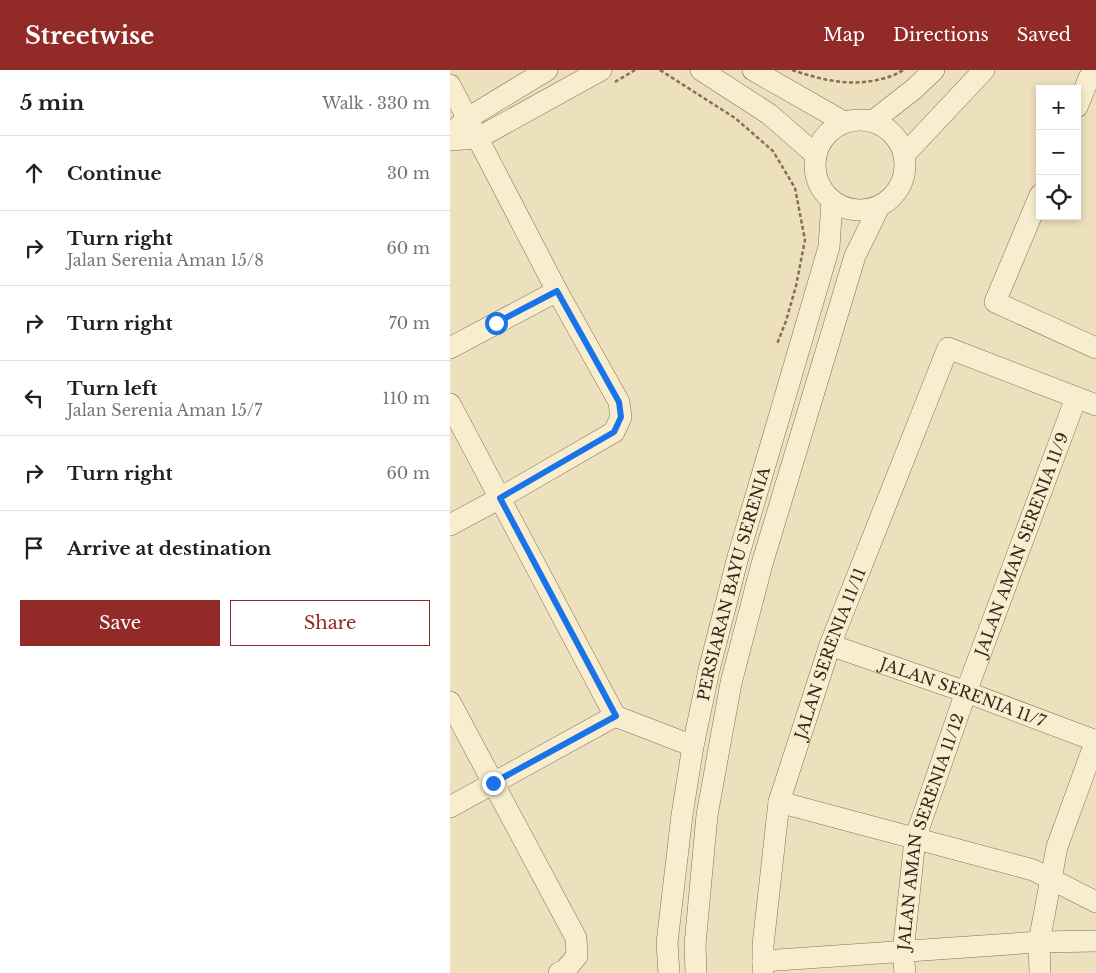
<!DOCTYPE html>
<meta charset="utf-8">
<style>
:root{--surface:#fff;--page:#f2f2f2;--text:#202124;--muted:#757577;--line:#e0e0e0;--accent:#922a27}
body{margin:0;font-family:"Libre Baskerville",serif;background:var(--page);color:var(--text)}
.controls{position:absolute;right:15px;top:15px;display:grid;overflow:hidden;border-radius:0px;box-shadow:0 2px 8px #0003}
.controls button{width:45px;height:45px;display:grid;place-items:center;padding:0;border:0;border-bottom:1px solid var(--line);background:var(--surface);color:var(--text);font:25px sans-serif}
.stop{position:absolute;width:15px;height:15px;margin:-11px;border:4px solid #1a73e8;border-radius:50%;background:#fff}
.stop.end{background:#1a73e8;border-color:#fff;box-shadow:0 1px 5px #0008}
.list{margin:0;padding:0;list-style:none}
h2{display:flex;justify-content:space-between;align-items:center;height:65px;margin:0;padding:0 20px;font-size:21px}
h2 small{font-size:16px;font-weight:400;color:var(--muted)}
.list li{display:grid;grid-template-columns:32px 1fr auto;gap:15px;align-items:center;box-sizing:border-box;height:75px;padding:0 20px;border-top:1px solid var(--line)}
.list b{display:block;font-size:19px;white-space:nowrap}
.list p{margin:0;font-size:16px;white-space:nowrap;color:var(--muted)}
.list em{font-size:16px;font-style:normal;color:var(--muted)}
.actions{display:flex;gap:10px;padding:15px 20px}
.actions a{flex:1;padding:11px 0;border:1px solid var(--accent);border-radius:0px;text-align:center;font-size:18px;color:var(--accent)}
.actions .main{background:var(--accent);color:#fff}
.icon{flex:none;width:28px;height:28px;fill:none;stroke:currentColor;stroke-width:2;stroke-linecap:round;stroke-linejoin:round}
.map{position:relative;flex:none;width:646px;height:903px;overflow:hidden}
header{display:flex;align-items:center;gap:30px;box-sizing:border-box;height:70px;padding:0 25px;background:var(--accent);color:#fff}
header strong{font-size:24px}
nav{display:flex;gap:28px;margin-inline-start:auto;font-size:18px}
main{display:flex}
aside{flex:1;background:var(--surface)}
.map>svg:first-child{display:block}
</style>
<header>
<strong>Streetwise</strong>
<nav><a>Map</a><a>Directions</a><a>Saved</a></nav>
</header>
<main>
<aside>
<h2>5 min<small>Walk · 330 m</small></h2>
<ul class="list">
<li><svg class="icon" aria-label="ahead" viewBox="0 0 24 24"><path d="M12 20V5M6 11l6-6 6 6"/></svg><div><b>Continue</b></div><em>30 m</em></li>
<li><svg class="icon" aria-label="right" viewBox="0 0 24 24"><path d="M7 20v-9h11M14 6l5 5-5 5"/></svg><div><b>Turn right</b><p>Jalan Serenia Aman 15/8</p></div><em>60 m</em></li>
<li><svg class="icon" aria-label="right" viewBox="0 0 24 24"><path d="M7 20v-9h11M14 6l5 5-5 5"/></svg><div><b>Turn right</b></div><em>70 m</em></li>
<li><svg class="icon" aria-label="left" viewBox="0 0 24 24"><path d="M17 20v-9H6M10 6l-5 5 5 5"/></svg><div><b>Turn left</b><p>Jalan Serenia Aman 15/7</p></div><em>110 m</em></li>
<li><svg class="icon" aria-label="right" viewBox="0 0 24 24"><path d="M7 20v-9h11M14 6l5 5-5 5"/></svg><div><b>Turn right</b></div><em>60 m</em></li>
<li><svg class="icon" aria-label="arrive" viewBox="0 0 24 24"><path d="M6 21V4h12l-3 4 3 4H6"/></svg><div><b>Arrive at destination</b></div></li>
</ul>
<div class="actions"><a class="main">Save</a><a>Share</a></div>
</aside>
<div class="map">
<svg width="646" height="903" viewBox="0 0 646 903">
<rect width="100%" height="100%" fill="#ede0bc"/>
<g fill="none" stroke-linecap="round" stroke-linejoin="round">
<!-- minor casing -->
<g stroke="#847056" stroke-width="22">
<g id="minor">
<polyline points="251,0 319,44 366,85"/>
<polyline points="303,0 394,52"/>
<polyline points="0,15 107,221 169,332 171,347 164,362 50,428 0,455"/>
<polyline points="627,37 639,8 646,2"/>
<circle cx="410" cy="95" r="45"/>
<polyline points="423,51 464,19 484,0"/>
<polyline points="9,56 18,48 97,0"/>
<polyline points="0,70 28,68 151,0"/>
<polyline points="455,84 534,0"/>
<polyline points="590,125 545,232 646,278"/>
<polyline points="0,278 107,221"/>
<polyline points="0,334 165,646"/>
<path id="s1" d="M 380,575 L 516,622 L 646,671"/>
<polyline points="0,632 126,868 127,886 115,900 109,903"/>
<polyline points="329,732 583,800 646,832"/>
<polyline points="0,737 165,646 243,676"/>
<polyline points="313,891 589,872 646,871"/>
<path id="s2" d="M 219,903 L 217,873 L 232,745 L 243,676 L 259,600 L 288,487 L 379,177 L 382,131"/>
<polyline points="246,903 245,875 257,745 281,613 312,494 405,186 429,137"/>
<path id="s3" d="M 313,903 L 313,875 L 329,732 L 380,575 L 498,278 L 646,335"/>
<path id="s4" d="M 455,903 L 453,882 L 465,769 L 516,622 L 626,328"/>
<polyline points="590,903 589,872 607,777 646,670"/>
</g>
</g>
<!-- path -->
<g stroke="#847056" stroke-width="2.5" stroke-dasharray="4 2.5" stroke-linecap="butt">
<polyline points="210,0 285,48 323,81 345,118 355,170 346,216 336,251 327,274"/>
<path d="M 342,0 C 372,10 400,17 431,9 C 439,7 446,5 453,0"/>
<polyline points="165,12 185,0"/>
</g>
<!-- minor -->
<use href="#minor" stroke="#f8eecf" stroke-width="21"/>
</g>
<g fill="none" stroke-linecap="round" stroke-linejoin="round">
<!-- route -->
<polyline stroke="#1a73e8" stroke-width="6" points="43,713 166,646 50,428 164,362 171,347 169,332 107,221 46,253"/>
</g>
<g text-anchor="middle" dominant-baseline="central" stroke-width="4" stroke-linejoin="round" paint-order="stroke">
<!-- street labels -->
<g font-size="16" fill="#33281b" stroke="#f5eacc">
<text stroke="none"><textPath href="#s4" startOffset="448">JALAN AMAN SERENIA 11/9</textPath></text>
<text stroke="none"><textPath href="#s2" startOffset="396">PERSIARAN BAYU SERENIA</textPath></text>
<text stroke="none"><textPath href="#s3" startOffset="329">JALAN SERENIA 11/11</textPath></text>
<text stroke="none"><textPath href="#s1" startOffset="141">JALAN SERENIA 11/7</textPath></text>
<text stroke="none"><textPath href="#s4" startOffset="145">JALAN AMAN SERENIA 11/12</textPath></text>
</g>
</g>
</svg>
<div class="controls">
<button>+</button>
<button>−</button>
<button><svg class="icon" aria-label="locate" viewBox="0 0 24 24"><circle cx="12" cy="12" r="6"/><path d="M12 2v4M12 18v4M2 12h4M18 12h4"/></svg></button>
</div>
<div class="stop" style="left:46px;top:253px"></div>
<div class="stop end" style="left:43px;top:713px"></div>
</div>
</main>
